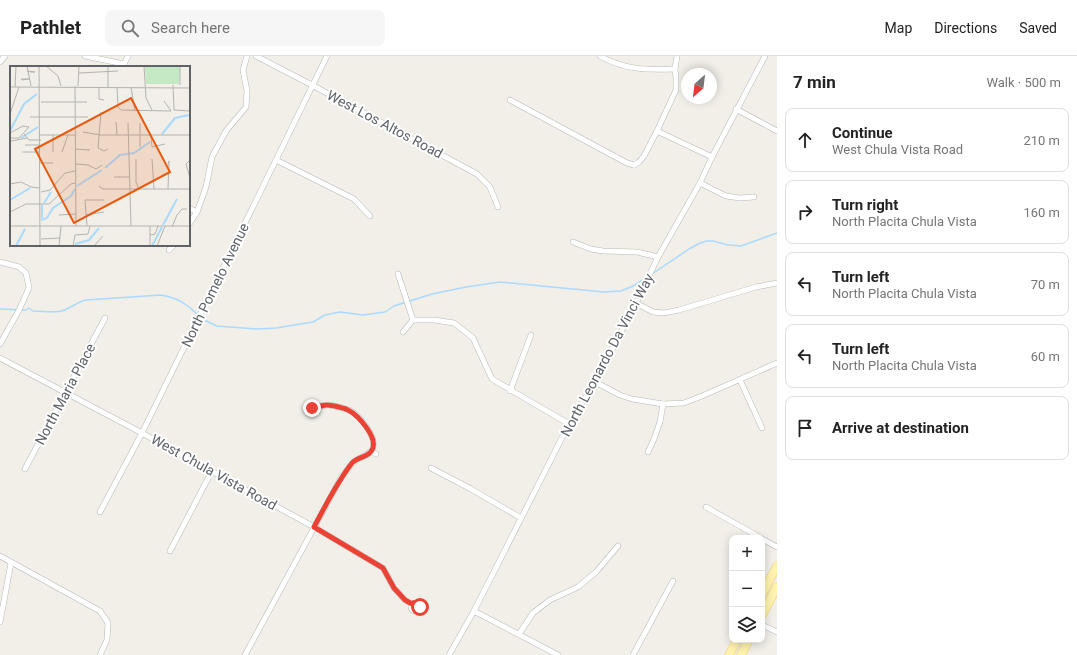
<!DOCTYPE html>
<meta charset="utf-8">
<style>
:root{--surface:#fff;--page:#f6f6f6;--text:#222;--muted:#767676;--line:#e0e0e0}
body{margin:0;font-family:Roboto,sans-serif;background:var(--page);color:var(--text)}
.controls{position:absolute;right:12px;bottom:12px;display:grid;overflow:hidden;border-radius:8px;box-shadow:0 2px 10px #0003}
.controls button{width:36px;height:36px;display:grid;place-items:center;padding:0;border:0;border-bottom:1px solid var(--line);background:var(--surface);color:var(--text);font:20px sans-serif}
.compass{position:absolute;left:681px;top:12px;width:36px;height:36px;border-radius:50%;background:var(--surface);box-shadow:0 2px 10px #0003;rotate:208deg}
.stop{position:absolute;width:12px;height:12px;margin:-9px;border:3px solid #ea4335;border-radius:50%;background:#fff}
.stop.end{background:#ea4335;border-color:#fff;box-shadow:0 1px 4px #0008}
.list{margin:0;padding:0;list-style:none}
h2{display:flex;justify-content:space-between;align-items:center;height:52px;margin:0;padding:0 16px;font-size:17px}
h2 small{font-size:13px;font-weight:400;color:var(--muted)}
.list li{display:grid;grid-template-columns:26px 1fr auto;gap:12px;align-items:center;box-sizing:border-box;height:64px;margin:0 8px 8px;padding:0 8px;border:1px solid var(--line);border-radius:8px}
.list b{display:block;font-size:15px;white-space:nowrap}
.list p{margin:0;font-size:13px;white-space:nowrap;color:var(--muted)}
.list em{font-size:13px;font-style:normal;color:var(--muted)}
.icon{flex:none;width:22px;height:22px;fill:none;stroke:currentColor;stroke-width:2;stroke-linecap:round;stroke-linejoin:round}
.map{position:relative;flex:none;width:777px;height:599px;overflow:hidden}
header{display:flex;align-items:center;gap:24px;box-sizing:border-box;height:56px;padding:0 20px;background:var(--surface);border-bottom:1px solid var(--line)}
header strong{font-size:19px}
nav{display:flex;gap:22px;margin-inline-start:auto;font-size:14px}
.search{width:280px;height:36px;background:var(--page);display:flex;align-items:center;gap:10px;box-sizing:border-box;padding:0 14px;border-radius:8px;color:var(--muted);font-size:15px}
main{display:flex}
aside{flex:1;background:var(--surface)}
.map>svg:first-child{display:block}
</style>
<header>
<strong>Pathlet</strong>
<div class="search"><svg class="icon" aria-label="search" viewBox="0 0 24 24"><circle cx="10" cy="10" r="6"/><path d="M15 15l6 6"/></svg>Search here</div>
<nav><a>Map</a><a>Directions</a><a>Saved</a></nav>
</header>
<main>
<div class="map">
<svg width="777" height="599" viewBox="0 0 777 599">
<rect width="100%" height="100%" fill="#f1efe8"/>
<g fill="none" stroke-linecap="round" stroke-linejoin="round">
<!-- stream -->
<g stroke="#aadaff" stroke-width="1.5">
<polyline points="652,218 689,193 700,187 707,185 713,185 728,189 741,190 777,177"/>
<path d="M 0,253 L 26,254 L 29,252 L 33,255 C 41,255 55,257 62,255 C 71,252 77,246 86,244 L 161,239 C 177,242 186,247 198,259"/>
<polyline points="201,261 204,264 217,270 257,273 276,272 313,266 325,259 340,256 363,259 385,256 394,250 432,238 466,231 500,226 604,236 621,235 633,230 646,222"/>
</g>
<!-- street casing -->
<g stroke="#b5b8bc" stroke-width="6">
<g id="street">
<polyline points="85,0 124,8"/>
<polyline points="256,0 312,29 477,118 490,131 498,151"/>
<path d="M 600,0 C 625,14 646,14 675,13"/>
<polyline points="0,6 5,0"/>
<polyline points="123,10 128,0"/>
<polyline points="510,44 627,107 634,109"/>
<polyline points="736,53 777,75"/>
<polyline points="657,75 712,101"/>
<polyline points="276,104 354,143 370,160"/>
<polyline points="634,109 639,106 644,100 657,75 676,34 676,22 675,13 677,0"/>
<polyline points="700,127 726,140 740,142 754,141"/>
<polyline points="189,152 197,156"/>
<polyline points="189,168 197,156 206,131 212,101 226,75 246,51 247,35 243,14 247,0"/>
<polyline points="573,186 591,193 603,195 637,196 658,201"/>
<polyline points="169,194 174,189"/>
<polyline points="0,206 19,211 26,217 29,232 19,254 0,288"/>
<polyline points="398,218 413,264"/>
<polyline points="636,247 653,256 664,257 679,254 756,231 777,227"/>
<polyline points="403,276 413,264 434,264 454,267 473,282 492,323 569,368"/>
<polyline points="0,302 142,377 314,471 383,512 394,532 405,544 412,548"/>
<polyline points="740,324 762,372"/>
<polyline points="595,326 620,339 632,343 663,348 684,347 702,340 777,307"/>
<polyline points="510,335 531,279"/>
<polyline points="371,395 376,398"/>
<polyline points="648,396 654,383 660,366 663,348"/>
<polyline points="431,412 471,433 521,462"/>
<polyline points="25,413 105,262"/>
<polyline points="706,451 761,482"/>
<polyline points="100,456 142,377 327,0"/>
<polyline points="762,483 777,491"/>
<polyline points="170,495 212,415"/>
<polyline points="0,500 100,555 108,567 107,584 100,599"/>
<circle cx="415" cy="551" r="4"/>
<polyline points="474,555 558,599"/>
<polyline points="0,566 11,507"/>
<polyline points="762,569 777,576"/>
<polyline points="519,578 533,557 550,544 578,531 596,516 618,490"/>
<path d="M 245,599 L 342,420 C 346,416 349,410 354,406 C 359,401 368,400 372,394 C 379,382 359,359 349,354 C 344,352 332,349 328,349 C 323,349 317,351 312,352"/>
<polyline points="449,599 474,555 569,368 595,326 636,247 658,201 700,127 712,101 765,0"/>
<polyline points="633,599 673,525"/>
</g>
</g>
<!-- primary casing -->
<g stroke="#f2c960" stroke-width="9">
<g id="primary">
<polyline points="762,538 777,510"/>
<polyline points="762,559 777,531"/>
<polyline points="729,599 737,584"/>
<polyline points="741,599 749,584"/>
</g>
</g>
<!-- street -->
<use href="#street" stroke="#fff" stroke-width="5"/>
<!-- primary -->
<use href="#primary" stroke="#fff2af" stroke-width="8"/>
</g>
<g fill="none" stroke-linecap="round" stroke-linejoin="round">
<!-- route -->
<path stroke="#ea4335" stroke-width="5" d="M 312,352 C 317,351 323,349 327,349 C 332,349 344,352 348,354 C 358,359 379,382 372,394 C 369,401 357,401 352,407 C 337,426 326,449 314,471 L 383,512 L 394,532 L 405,544 L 412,548 C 415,545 419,547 420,551"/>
</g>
<g text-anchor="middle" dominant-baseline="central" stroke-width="4" stroke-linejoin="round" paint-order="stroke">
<!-- street labels -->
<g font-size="14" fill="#5f6368" stroke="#fff">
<text transform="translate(385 68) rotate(28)">West Los Altos Road</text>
<text transform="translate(215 229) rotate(-64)">North Pomelo Avenue</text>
<text transform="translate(607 299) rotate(-62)">North Leonardo Da Vinci Way</text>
<text transform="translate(65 338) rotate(-62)">North Maria Place</text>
<text transform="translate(214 416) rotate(29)">West Chula Vista Road</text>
</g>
</g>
<!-- overview -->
<g transform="translate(10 10)">
<rect width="180" height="180" fill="#f1efe8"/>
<path d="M 135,0 L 170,0 L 169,18 L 136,18 Z" fill="#c5e8c5"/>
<path fill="none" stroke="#aadaff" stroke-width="2" d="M 0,65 L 14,38 L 27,28M 152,68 L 165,52 L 179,49M 11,72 L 28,61M 95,102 L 110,89 L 124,87 L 140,76M 67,120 L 92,104M 0,134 L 20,122M 34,137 L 41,126M 32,152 L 32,139M 31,154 L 37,152 L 43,142 L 61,130 L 65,123M 153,159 L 167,133M 65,178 L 79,174 L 89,162M 6,180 L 15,163M 142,180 L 152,161"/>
<path fill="none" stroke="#b3b3b1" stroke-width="1" d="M 17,0 L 21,20M 29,0 L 30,180M 36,0 L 48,10 L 51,20M 134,0 L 136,32 L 142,44M 180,3 L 180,47M 17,5 L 25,6 L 20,6M 69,7 L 108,5M 11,13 L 19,13 L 12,14 ZM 163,19 L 164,44 L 180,45M 170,19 L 170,0M 65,20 L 66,160M 68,20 L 69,0M 0,21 L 180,22M 5,21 L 6,0M 89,21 L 89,33 L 94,34M 98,21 L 98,0M 107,21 L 108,41 L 111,44 L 161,45M 121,21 L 125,45M 154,35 L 161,45M 31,36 L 77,36M 91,46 L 88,82 L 94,85 L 98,83M 0,48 L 9,21M 20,51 L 78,51M 106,56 L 107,69M 118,57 L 121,160M 130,57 L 130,81M 73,66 L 90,69 L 180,69M 0,67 L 13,60 L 19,61 L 9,72 L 0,72M 14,68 L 19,74 L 31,74M 29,69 L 65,69M 43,69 L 43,86M 141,69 L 142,81 L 155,78M 1,75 L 17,72M 15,79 L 29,79M 65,83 L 80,84M 12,86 L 29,86M 52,86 L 58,69M 126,93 L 126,116 L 129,123M 142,93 L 144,123M 180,94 L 176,98 L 180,112M 29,97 L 43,97M 66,98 L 78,99 L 86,103 L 92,99M 158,98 L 159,95 L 158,123M 104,111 L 119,111M 0,118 L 11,116 L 21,121 L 30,122M 89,120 L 93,123 L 180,123M 31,126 L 40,124 L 55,107 L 65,105M 75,134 L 77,160M 75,134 L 94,134M 0,146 L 16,138 L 39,138 L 61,118 L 65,117M 49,149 L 66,148M 76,149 L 94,146M 0,160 L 180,160M 162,161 L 167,149 L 172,143 L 177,143M 140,169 L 145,168 L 148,160M 31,173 L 50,172M 49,180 L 51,160M 63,180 L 65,169 L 78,168 L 80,160M 84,180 L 93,170M 140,180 L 140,160M 147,180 L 155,160"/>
<path fill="#e8590c" fill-opacity="0.15" stroke="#e8590c" stroke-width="2" d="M 121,32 L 160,106 L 64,157 L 25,83 Z"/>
<rect width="180" height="180" fill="none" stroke="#5f6368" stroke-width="2"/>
</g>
</svg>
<div class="controls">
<button>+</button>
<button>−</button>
<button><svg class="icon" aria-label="layers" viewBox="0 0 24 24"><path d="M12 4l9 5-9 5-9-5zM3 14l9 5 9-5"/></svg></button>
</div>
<svg class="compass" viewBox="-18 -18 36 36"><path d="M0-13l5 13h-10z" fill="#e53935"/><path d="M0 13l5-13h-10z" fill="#767676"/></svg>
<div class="stop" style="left:420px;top:551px"></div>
<div class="stop end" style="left:312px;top:352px"></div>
</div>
<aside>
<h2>7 min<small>Walk · 500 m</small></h2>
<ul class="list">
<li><svg class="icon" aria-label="ahead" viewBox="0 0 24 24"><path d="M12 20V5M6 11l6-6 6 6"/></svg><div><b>Continue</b><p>West Chula Vista Road</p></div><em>210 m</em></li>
<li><svg class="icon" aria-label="right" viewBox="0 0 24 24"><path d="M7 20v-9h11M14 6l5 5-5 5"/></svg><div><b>Turn right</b><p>North Placita Chula Vista</p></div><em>160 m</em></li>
<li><svg class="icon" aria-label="left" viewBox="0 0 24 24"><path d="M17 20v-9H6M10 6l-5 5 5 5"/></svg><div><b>Turn left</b><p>North Placita Chula Vista</p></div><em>70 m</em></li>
<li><svg class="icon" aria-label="left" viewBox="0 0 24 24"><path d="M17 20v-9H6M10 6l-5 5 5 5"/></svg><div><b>Turn left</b><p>North Placita Chula Vista</p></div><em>60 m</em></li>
<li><svg class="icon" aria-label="arrive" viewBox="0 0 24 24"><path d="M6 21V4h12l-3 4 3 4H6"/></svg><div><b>Arrive at destination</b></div></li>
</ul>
</aside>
</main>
